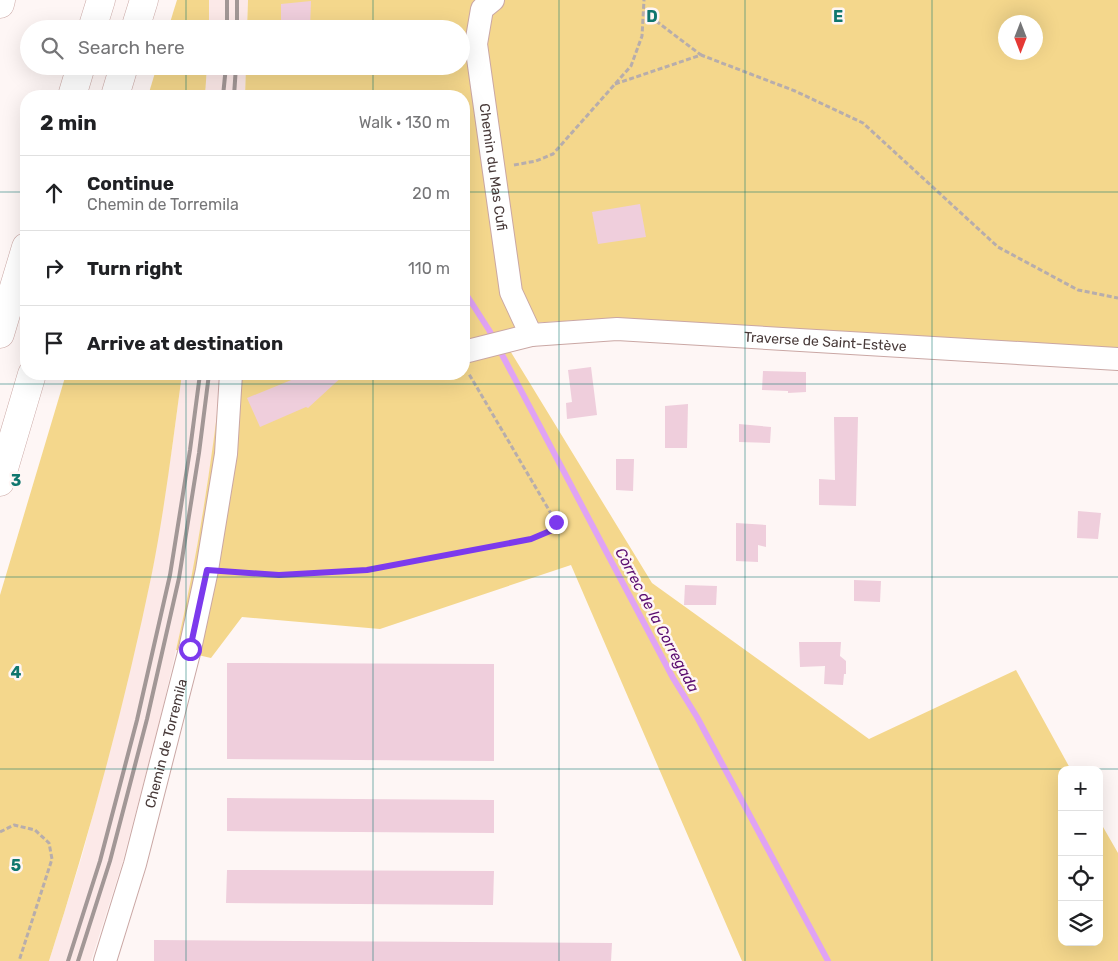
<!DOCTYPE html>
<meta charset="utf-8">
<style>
:root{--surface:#fff;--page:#f6f6f6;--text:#202124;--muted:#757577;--line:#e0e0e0}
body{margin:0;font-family:Rubik,sans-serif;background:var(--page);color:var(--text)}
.controls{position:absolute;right:15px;bottom:15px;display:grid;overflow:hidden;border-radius:10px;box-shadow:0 5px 20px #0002}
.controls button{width:45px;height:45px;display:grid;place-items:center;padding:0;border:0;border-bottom:1px solid var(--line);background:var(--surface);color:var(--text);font:25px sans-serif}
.compass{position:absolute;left:998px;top:15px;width:45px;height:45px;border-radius:50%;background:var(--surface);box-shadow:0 5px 20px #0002;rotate:180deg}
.stop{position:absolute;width:15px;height:15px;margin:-11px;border:4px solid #7c3aed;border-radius:50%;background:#fff}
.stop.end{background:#7c3aed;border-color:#fff;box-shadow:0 1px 5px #0008}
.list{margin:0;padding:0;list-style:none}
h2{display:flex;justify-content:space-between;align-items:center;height:65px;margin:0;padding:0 20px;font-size:21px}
h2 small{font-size:16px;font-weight:400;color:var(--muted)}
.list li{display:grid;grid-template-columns:32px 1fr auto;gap:15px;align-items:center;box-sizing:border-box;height:75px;padding:0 20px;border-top:1px solid var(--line)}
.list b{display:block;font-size:19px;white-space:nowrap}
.list p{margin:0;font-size:16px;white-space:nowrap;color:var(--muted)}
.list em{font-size:16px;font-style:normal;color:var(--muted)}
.icon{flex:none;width:28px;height:28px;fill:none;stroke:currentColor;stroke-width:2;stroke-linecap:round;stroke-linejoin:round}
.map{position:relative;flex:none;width:1118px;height:961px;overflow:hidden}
.search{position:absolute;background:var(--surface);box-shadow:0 5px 20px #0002;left:20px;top:20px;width:450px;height:55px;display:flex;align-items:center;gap:12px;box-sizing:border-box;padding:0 18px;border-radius:28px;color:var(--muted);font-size:19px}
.panel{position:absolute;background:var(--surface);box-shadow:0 5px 20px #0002;left:20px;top:90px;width:450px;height:290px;border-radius:20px}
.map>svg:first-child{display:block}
</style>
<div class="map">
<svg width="1118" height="961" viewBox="0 0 1118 961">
<rect width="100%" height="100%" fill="#fef6f5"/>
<!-- built -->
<g fill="#fce9e8">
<polygon points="209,0 248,0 247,29 209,29"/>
<polygon points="207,66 246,66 245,96 205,96"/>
<polygon points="182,374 222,374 212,455 192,580 159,724 122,864 91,961 49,961 82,856 119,715 152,572 172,448"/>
</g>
<!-- green -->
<g fill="#f4d78c" fill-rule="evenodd">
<polygon points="177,0 209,0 209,29 168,29"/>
<path d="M 248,0 L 1118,0 L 1118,348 L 617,318 L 530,323 L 509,349 L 652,583 L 869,739 L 1016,670 L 1071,770 L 1062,770 L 1062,942 L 1099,942 L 1099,820 L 1118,853 L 1118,961 L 742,961 L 571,565 L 380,629 L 242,617 L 211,658 L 176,650 C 197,559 211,467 222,374 L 464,374 L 464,96 L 245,96 L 246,66 L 461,66 L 461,29 L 247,29 ZM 1006,22 L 1036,22 L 1036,52 L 1006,52 Z"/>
<polygon points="157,66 207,66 205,96 148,96"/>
<path d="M 66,374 L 182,374 C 173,440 165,507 152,573 C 125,704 90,833 49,961 L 0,961 L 0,595 Z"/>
</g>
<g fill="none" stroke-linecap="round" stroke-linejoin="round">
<!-- stream -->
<polyline stroke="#e0a3f4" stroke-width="6" points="464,291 489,330 673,678 697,717 828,961"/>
</g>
<!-- building -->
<g fill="#efcedc">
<polygon points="311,1 310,29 281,29 281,4"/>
<polygon points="640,204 646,237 598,244 592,212"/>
<polygon points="591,367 597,415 567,419 566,403 572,402 568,370"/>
<polygon points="763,371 806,372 806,392 788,393 788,391 762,390"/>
<polygon points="306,374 345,374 308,408 306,407 260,427 247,398"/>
<polygon points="688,404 687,448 665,448 665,406"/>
<polygon points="834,417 858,417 856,506 819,505 819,479 835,480"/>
<polygon points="739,424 771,427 770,443 739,442"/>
<polygon points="616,459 634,459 633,491 616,490"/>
<polygon points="1078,511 1101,513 1098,539 1077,538"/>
<polygon points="736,523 766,525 766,547 758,545 758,562 736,561"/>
<polygon points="854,580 881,581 880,602 854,601"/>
<polygon points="685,585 717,586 716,605 684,605"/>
<polygon points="799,642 841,642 840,656 846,661 846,674 844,674 843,685 824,684 825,666 800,667"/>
<polygon points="227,663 494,664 494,761 227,759"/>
<polygon points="227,798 494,800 494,833 227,831"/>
<polygon points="227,870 494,871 493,905 226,903"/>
<polygon points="154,940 612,943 611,961 154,961"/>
</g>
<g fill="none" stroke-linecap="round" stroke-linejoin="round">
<!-- minor casing -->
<g stroke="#caa7a4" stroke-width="24">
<g id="minor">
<path id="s1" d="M 493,0 L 482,9 L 476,44 L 511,292 L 531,335"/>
<path id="s2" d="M 464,352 L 531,335 L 617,329 L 1118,359"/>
<path id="s3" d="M 105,961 L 135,864 L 190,649 L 207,570 L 226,454 L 231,374"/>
</g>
</g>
<!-- highway casing -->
<g stroke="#caa7a4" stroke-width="29">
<g id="highway">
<polyline points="0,4 1,0"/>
<polyline points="92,29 101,0"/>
<polyline points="135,29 144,0"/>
<polyline points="72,96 81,66"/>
<polyline points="115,96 124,66"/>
<polyline points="0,334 26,247"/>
<polyline points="0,482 32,374"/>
</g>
</g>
<!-- path -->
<g stroke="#b7adac" stroke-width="3" stroke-dasharray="5 2.5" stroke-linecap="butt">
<polyline points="644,12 701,55"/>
<polyline points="615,84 701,55 795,91 863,123 998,247 1078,290 1118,298"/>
<polyline points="514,165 536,161 553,154 631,66 642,36 644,0"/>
<polyline points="229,572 279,575 367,570 531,539 550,531 556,522 469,374"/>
<polyline points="0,832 14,825 35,830 49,843 52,859 19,961"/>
</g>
<!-- minor -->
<use href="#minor" stroke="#fff" stroke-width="22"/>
<!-- highway -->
<use href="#highway" stroke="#fff" stroke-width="28"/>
<!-- rail -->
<g stroke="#a29796" stroke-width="4">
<polyline points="227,0 227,29"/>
<polyline points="237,0 237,29"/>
<polyline points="223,96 226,66"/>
<polyline points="234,96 236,66"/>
<polyline points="68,961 100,861 137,720 170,575 190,450 200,374"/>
<polyline points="78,961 110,861 147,719 179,578 199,453 209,374"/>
</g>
</g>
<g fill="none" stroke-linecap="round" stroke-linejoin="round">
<!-- route -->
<polyline stroke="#7c3aed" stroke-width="6" points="190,649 207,570 279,575 367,570 531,539 550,531 556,522"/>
</g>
<!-- grid -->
<path fill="none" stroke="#0f766e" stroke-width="1" stroke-opacity="0.55" d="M 186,0 L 186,29M 373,0 L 373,29M 559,0 L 559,961M 745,0 L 745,961M 932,0 L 932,961M 186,66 L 186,96M 373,66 L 373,96M 0,192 L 26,192M 464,192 L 1118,192M 186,374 L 186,961M 373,374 L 373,961M 0,384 L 1118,384M 0,577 L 1118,577M 0,769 L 1118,769"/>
<g text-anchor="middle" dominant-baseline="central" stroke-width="5" stroke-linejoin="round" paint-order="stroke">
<!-- street labels -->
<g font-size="14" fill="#473938" stroke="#fef6f5">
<text stroke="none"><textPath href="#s1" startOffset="174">Chemin du Mas Cufi</textPath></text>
<text stroke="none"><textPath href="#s2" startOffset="364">Traverse de Saint-Estève</textPath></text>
<text stroke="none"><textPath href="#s3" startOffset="226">Chemin de Torremila</textPath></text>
</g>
<!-- water labels -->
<g font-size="15" font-style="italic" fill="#5c0e70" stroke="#fef6f5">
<text transform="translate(657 620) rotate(62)">Còrrec de la Corregada</text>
</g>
</g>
<g font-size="16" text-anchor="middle" font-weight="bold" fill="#0f766e" stroke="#fef6f5" stroke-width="5" stroke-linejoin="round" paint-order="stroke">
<text x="652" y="22">D</text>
<text x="838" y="22">E</text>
<text x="16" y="486">3</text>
<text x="16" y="678">4</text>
<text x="16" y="871">5</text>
</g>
</svg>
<div class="controls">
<button>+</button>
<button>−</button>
<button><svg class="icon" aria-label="locate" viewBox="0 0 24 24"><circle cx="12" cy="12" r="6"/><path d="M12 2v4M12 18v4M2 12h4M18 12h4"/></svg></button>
<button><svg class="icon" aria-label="layers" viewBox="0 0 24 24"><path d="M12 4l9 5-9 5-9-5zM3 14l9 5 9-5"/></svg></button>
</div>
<svg class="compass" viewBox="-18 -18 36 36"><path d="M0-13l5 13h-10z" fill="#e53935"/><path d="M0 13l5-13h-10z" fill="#757577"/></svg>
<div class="stop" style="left:190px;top:649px"></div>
<div class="stop end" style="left:556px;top:522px"></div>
<div class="search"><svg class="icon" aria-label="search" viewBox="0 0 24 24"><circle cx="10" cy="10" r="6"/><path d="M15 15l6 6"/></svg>Search here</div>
<section class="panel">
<h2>2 min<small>Walk · 130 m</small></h2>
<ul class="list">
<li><svg class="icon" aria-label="ahead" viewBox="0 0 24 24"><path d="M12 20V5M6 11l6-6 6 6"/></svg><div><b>Continue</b><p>Chemin de Torremila</p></div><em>20 m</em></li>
<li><svg class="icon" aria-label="right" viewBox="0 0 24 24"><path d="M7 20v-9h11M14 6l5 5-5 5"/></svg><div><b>Turn right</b></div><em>110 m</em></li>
<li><svg class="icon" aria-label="arrive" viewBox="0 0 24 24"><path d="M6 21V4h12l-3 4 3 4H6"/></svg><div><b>Arrive at destination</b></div></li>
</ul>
</section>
</div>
